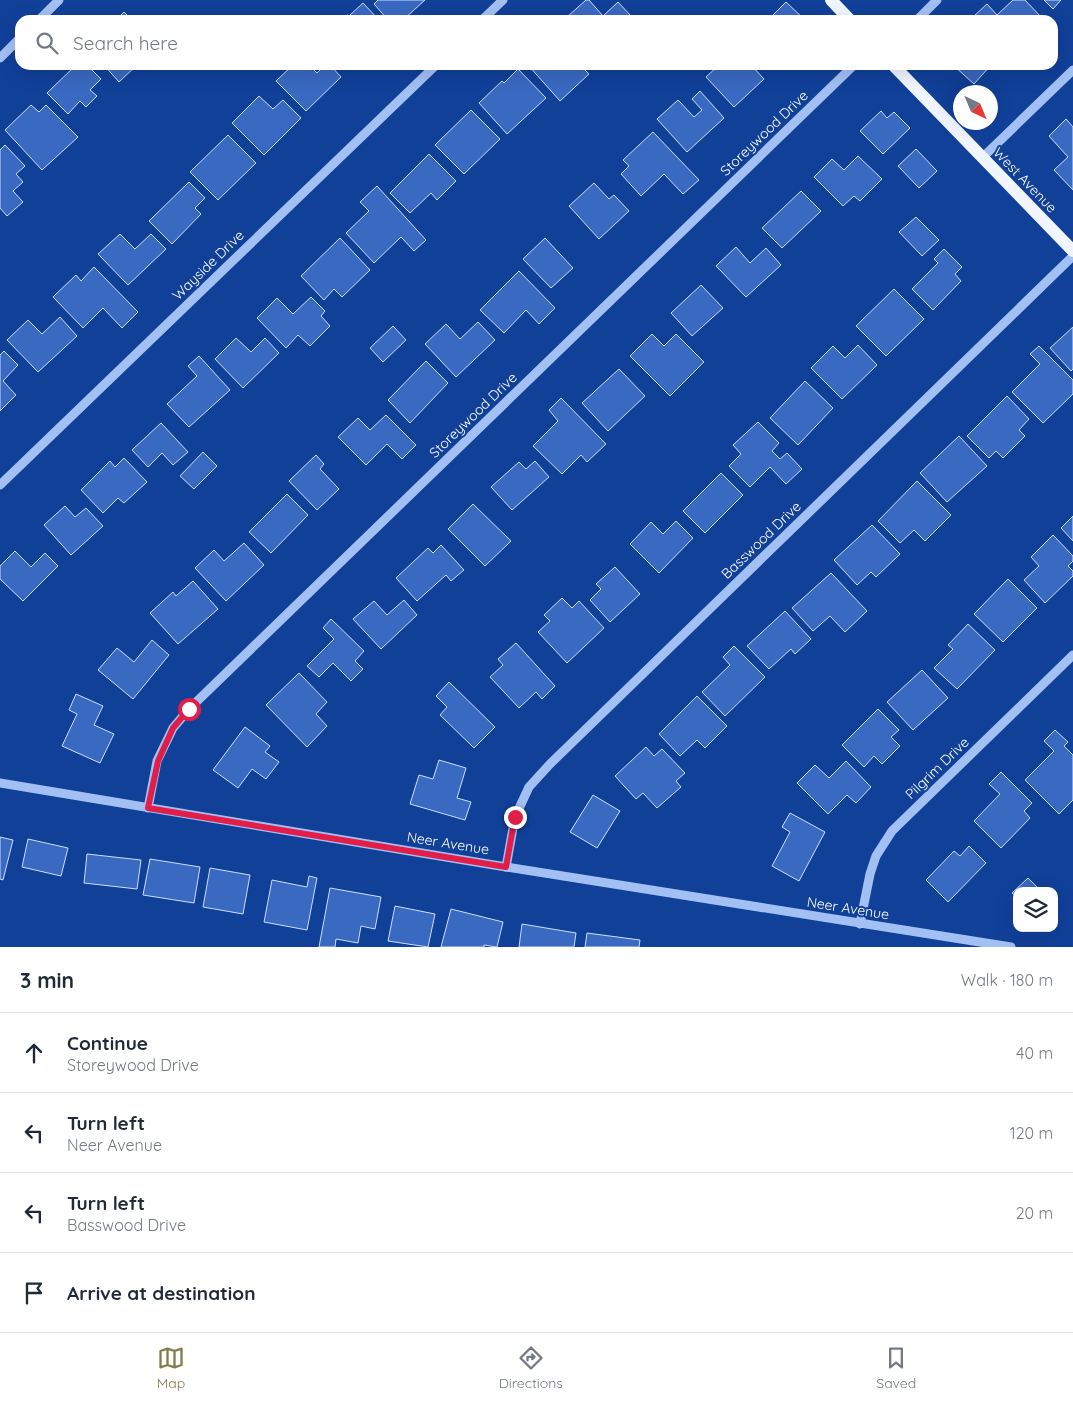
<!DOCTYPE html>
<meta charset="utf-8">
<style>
:root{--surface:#fff;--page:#f6f6f7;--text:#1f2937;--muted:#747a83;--line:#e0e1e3;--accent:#847c4c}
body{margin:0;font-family:Quicksand,sans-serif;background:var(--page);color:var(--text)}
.controls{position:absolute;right:15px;bottom:15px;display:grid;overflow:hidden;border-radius:10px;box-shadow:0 5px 20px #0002}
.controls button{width:45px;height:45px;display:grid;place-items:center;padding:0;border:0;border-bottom:1px solid var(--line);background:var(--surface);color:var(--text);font:25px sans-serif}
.compass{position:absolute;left:953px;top:85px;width:45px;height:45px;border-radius:50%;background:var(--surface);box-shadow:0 5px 20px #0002;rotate:136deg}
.stop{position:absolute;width:15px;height:15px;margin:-11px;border:4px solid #e11d48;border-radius:50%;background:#fff}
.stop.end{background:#e11d48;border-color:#fff;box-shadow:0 1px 5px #0008}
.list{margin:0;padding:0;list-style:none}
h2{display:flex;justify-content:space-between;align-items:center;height:65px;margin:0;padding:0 20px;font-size:21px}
h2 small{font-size:16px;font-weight:400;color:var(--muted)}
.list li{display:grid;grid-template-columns:32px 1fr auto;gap:15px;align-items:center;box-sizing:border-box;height:80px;padding:0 20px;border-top:1px solid var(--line)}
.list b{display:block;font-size:19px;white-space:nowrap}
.list p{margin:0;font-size:16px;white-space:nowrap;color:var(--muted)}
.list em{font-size:16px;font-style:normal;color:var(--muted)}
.icon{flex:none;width:28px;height:28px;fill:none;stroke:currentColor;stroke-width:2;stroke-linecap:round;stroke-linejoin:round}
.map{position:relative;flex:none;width:1073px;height:947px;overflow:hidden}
.search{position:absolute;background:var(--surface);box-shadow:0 5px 20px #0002;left:15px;right:15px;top:15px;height:55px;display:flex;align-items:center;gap:12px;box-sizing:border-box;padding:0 18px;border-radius:15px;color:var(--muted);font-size:19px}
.sheet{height:385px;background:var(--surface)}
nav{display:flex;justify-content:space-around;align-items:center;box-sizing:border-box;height:70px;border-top:1px solid var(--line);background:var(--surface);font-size:14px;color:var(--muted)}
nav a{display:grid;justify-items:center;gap:2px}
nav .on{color:var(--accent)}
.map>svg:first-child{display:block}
</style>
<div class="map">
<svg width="1073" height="947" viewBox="0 0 1073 947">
<rect width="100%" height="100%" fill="#114099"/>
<!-- building -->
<g fill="#3a69c1" stroke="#ccdefe">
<polygon points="378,0 425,0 403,20 388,20 374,4"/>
<polygon points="586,0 589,0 603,16 618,2 631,16 627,20 569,20 567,17"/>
<polygon points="1013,0 1025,0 1042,18 1040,20 976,20 973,17 987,4 997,15"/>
<polygon points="1044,0 1061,0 1053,9"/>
<polygon points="786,2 805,20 768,20"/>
<polygon points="363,3 379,20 341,20 347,15 349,16"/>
<polygon points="124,12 132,20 116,20"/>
<polygon points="76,65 87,65 101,79 90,90 97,96 86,107 80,101 68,114 47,93"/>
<polygon points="104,65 137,65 119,82"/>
<polygon points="293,65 309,65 317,73 325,65 330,65 341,77 306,111 276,81"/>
<polygon points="528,65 588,65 584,69 589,74 560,101"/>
<polygon points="719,65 751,65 764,79 734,107 706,77"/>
<polygon points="953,65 991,65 974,84"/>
<polygon points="518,69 546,98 507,134 479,103 502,81 504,83"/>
<polygon points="700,91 724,118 687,152 657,119 678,100 694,117 702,110 692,99"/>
<polygon points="259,96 273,109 283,100 301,118 264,155 232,123"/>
<polygon points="31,105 39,112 46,105 78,137 42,170 5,130"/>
<polygon points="471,110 500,139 464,174 435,145"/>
<polygon points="881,111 887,118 894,112 910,128 883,154 860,131"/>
<polygon points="1066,119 1073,127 1073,190 1054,170 1068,157 1049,136"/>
<polygon points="653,132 699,180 683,194 664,174 641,196 621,174 629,166 623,160"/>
<polygon points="228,135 256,163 218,200 190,172"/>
<polygon points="5,145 25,166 16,174 23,182 13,191 23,202 7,216 0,208 0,150"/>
<polygon points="916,149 937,171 919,188 898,166"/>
<polygon points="429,154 456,181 437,200 431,193 410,213 390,193"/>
<polygon points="858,156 882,179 860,201 854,196 843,206 814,177 832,159 844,170"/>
<polygon points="189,182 205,198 195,208 201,214 172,244 149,221"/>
<polygon points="594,183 609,199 614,195 629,211 599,239 569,206"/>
<polygon points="377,186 426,240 414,251 401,237 374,263 346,233 369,211 360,202"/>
<polygon points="801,191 821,211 782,248 762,228"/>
<polygon points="916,217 939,240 922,256 899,232"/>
<polygon points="120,234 135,249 151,234 166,249 128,285 98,254"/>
<polygon points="340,238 370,270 342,297 334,289 324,300 301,276"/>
<polygon points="545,238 573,268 551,288 523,259"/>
<polygon points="736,247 750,263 766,248 781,265 746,297 716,266"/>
<polygon points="944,249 962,267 955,274 961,281 933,310 912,289 938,263 934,259"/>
<polygon points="94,267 138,312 122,328 103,308 83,328 53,297 76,275 81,281"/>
<polygon points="519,271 555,308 539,324 526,310 504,333 480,310"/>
<polygon points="701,285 723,308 692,336 671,313"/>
<polygon points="894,289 924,319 886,356 856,326"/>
<polygon points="311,297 325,311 321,316 330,326 310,346 298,335 286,348 257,318 277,298 293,314"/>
<polygon points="60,317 77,336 38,372 7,340 28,320 42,334"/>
<polygon points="478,322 495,340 456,377 425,344 446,324 460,339"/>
<polygon points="393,326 406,340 383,362 370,348"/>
<polygon points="1073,327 1073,369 1071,371 1050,348"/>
<polygon points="652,334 664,346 676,334 704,362 670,396 630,356"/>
<polygon points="236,338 251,352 265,338 279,353 243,388 215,359"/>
<polygon points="858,345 877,365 842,399 811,368 833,346 845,358"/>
<polygon points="1039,346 1073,380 1073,394 1043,423 1012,392 1040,364 1030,354"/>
<polygon points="4,351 18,365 3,381 16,395 0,411 0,355"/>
<polygon points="199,356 230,390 189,427 167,404 197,376 188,366"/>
<polygon points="426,361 448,383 410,423 388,400"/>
<polygon points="619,369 645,396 608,431 582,403"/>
<polygon points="805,381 833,408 798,445 770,418"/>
<polygon points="1007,396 1029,419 1019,430 1025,436 1003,458 996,451 989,458 967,436"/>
<polygon points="561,398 606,444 587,462 581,455 562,474 533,446 558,421 549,410"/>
<polygon points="386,415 416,445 402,459 387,444 366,465 338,437 358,418 370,430"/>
<polygon points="758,422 779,443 772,451 780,459 787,453 802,469 786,484 770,467 750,487 729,466 741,454 733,445"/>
<polygon points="161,423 188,452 173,465 162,453 148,467 132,450"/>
<polygon points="959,436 987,466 947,502 920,473"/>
<polygon points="203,452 217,466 194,489 180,476"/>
<polygon points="316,455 324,464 320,469 339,489 317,510 289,481"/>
<polygon points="124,458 147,482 124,503 118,498 103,513 81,490 110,461 115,467"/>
<polygon points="535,461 549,477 512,510 491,487 519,462 526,469"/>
<polygon points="721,473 743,495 705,533 683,511"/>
<polygon points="917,481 951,515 925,541 914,530 900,543 878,521"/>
<polygon points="287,494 308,515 271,553 249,532"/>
<polygon points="473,504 511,541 485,566 448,529"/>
<polygon points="65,506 75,517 86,508 103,526 71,555 44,525"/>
<polygon points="1073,516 1073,541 1061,528"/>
<polygon points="676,521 693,538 659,573 630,544 651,522 663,534"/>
<polygon points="872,525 900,554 876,577 871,572 857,585 834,560"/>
<polygon points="1053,535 1073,556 1073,561 1068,566 1073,571 1073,576 1045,603 1024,580 1039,566 1031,557"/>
<polygon points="244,543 264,565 226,601 195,568 214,550 224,561"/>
<polygon points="441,545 464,570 451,581 446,575 417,601 396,578 428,548 433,553"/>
<polygon points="15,551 31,567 45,553 58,566 23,601 0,579 0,566"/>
<polygon points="615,567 640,594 610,622 590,600 601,589 596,584"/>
<polygon points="831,573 867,611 845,632 830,616 813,631 792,608"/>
<polygon points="1008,579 1037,608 1003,642 974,614"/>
<polygon points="193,581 218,609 178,644 150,613 173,592 176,596"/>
<polygon points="562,598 572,608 579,601 604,628 567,663 538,632 550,621 544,615"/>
<polygon points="404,600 417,615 381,649 353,619 374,601 387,615"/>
<polygon points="785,611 811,639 795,654 791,649 769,669 747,646"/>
<polygon points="331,619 364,651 355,661 363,669 351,681 333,663 319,677 307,666 334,639 323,628"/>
<polygon points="968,624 995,650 957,689 934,668 953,649 948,645"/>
<polygon points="152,640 169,655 133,699 98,670 117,648 134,662"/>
<polygon points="516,643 555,686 542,699 536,692 519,708 490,677 503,665 498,659"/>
<polygon points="734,646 765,677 725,716 702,692 730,665 723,657"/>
<polygon points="922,670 948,698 913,730 887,702"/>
<polygon points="299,673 327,702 316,714 327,726 307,747 266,705"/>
<polygon points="449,682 495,727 474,748 440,715 447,707 436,696"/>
<polygon points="76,694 103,706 94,725 114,734 100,763 62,746 77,714 69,710"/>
<polygon points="697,696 727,726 705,748 697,740 680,756 659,734"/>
<polygon points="878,709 899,730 891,737 900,746 882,764 874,756 864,767 842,745"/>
<polygon points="245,727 270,746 265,752 279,762 266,779 252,769 238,788 213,770"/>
<polygon points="1055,730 1068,742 1064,746 1073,755 1073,800 1059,814 1025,780 1054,751 1044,741"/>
<polygon points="646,747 654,756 662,749 685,773 676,781 681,787 657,808 643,793 636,799 615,776"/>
<polygon points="439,760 466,768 457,798 471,802 465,820 410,804 419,775 433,779"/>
<polygon points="846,761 871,787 856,803 847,795 828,814 797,783 815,765 829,778"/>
<polygon points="1001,772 1032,803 1024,811 1030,818 1001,848 974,821 1000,794 989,784"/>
<polygon points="593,795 620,811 597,848 570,832"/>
<polygon points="790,813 825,832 799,881 772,866 790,832 782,827"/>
<polygon points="0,837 13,840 3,880 0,879"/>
<polygon points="28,839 68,848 61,876 22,867"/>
<polygon points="969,846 986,863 948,902 926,880 954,851 960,856"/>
<polygon points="87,854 141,860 137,889 84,883"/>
<polygon points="150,859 200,867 194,903 143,895"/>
<polygon points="210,868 250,875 243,914 203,907"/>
<polygon points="309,876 317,878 307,930 264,922 272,880 307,887"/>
<polygon points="1028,878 1041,891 1017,891 1017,897 1012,893"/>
<polygon points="330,888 381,897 375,929 361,926 358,943 336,939 335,947 319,947"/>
<polygon points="395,906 435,914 428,947 388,941"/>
<polygon points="451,909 503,922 497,947 484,945 484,947 441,947"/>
<polygon points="522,924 576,933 574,947 519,947"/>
<polygon points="587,933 640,940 639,947 585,947"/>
</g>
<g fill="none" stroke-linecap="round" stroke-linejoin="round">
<!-- minor -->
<g stroke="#a3c0f4" stroke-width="9">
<polyline points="39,20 59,0"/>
<polyline points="482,20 503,0"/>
<polyline points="917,20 937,0"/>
<polyline points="0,58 20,38"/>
<polyline points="983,157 1073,70"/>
<polyline points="0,485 436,65"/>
<polyline points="0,783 506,867 1011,947"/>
<polyline points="148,808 157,761 173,728 189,709 854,65"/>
<polyline points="506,867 515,817 529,787 550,764 1073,256"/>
<polyline points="860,924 870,874 876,856 892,831 1073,655"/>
</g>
<!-- major -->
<g stroke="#f0f5ff" stroke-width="12">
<polyline points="831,0 850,20"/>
<polyline points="893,65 1073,251"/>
</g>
</g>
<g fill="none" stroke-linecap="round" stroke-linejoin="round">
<!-- route -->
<polyline stroke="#e11d48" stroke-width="6" points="189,709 173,728 158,761 148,808 506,867 515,817"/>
</g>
<g text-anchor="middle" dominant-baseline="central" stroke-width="4" stroke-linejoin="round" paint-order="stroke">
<!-- street labels -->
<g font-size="14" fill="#fff" stroke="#114099">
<text transform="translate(764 133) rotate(-44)">Storeywood Drive</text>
<text transform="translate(1025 180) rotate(46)">West Avenue</text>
<text transform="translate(208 265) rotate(-44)">Wayside Drive</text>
<text transform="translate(473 415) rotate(-44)">Storeywood Drive</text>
<text transform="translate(761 540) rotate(-44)">Basswood Drive</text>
<text transform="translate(937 768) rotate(-44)">Pilgrim Drive</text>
<text transform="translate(448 843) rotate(9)">Neer Avenue</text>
<text transform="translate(848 908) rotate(9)">Neer Avenue</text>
</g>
</g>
</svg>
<div class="controls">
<button><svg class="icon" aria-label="layers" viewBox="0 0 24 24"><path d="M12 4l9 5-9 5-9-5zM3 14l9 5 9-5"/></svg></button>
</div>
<svg class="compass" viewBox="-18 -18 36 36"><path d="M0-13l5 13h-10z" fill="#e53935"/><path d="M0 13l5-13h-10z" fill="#747a83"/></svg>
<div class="stop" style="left:189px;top:709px"></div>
<div class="stop end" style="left:515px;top:817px"></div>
<div class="search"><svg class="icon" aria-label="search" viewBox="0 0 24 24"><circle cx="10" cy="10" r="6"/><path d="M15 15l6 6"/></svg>Search here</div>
</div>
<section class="sheet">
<h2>3 min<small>Walk · 180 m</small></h2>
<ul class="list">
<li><svg class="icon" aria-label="ahead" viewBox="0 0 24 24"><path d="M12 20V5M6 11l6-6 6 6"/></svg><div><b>Continue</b><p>Storeywood Drive</p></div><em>40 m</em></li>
<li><svg class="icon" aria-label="left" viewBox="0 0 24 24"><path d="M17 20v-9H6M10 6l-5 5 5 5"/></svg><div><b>Turn left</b><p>Neer Avenue</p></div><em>120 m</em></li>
<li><svg class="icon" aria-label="left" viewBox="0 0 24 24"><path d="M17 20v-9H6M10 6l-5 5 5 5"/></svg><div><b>Turn left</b><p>Basswood Drive</p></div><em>20 m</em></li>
<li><svg class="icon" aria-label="arrive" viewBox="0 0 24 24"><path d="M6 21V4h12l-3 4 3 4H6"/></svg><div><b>Arrive at destination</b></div></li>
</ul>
</section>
<nav>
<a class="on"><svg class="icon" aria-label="map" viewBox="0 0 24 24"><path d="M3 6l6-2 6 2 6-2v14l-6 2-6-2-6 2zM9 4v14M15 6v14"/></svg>Map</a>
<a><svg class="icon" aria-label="directions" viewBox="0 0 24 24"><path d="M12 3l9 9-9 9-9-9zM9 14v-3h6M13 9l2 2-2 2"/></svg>Directions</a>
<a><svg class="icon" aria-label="saved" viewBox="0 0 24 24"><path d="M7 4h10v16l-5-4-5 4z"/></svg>Saved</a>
</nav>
